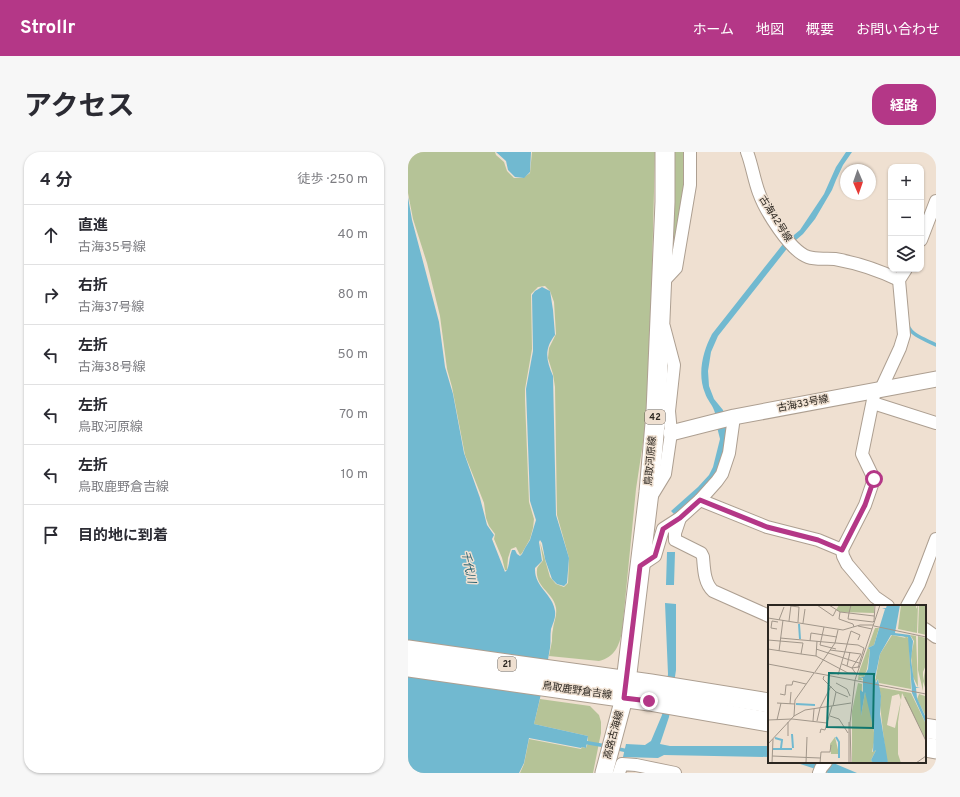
<!DOCTYPE html>
<html lang="ja">
<meta charset="utf-8">
<style>
:root{--surface:#fff;--page:#f7f7f7;--text:#2b2b33;--muted:#7c7c81;--line:#e1e1e2;--accent:#b43787}
body{margin:0;font-family:Overpass,"Noto Sans JP",sans-serif;background:var(--page);color:var(--text)}
.controls{position:absolute;right:12px;top:12px;display:grid;overflow:hidden;border-radius:8px;box-shadow:0 1px 3px #0004}
.controls button{width:36px;height:36px;display:grid;place-items:center;padding:0;border:0;border-bottom:1px solid var(--line);background:var(--surface);color:var(--text);font:20px sans-serif}
.compass{position:absolute;left:432px;top:12px;width:36px;height:36px;border-radius:50%;background:var(--surface);box-shadow:0 1px 3px #0004;rotate:178deg}
.stop{position:absolute;width:12px;height:12px;margin:-9px;border:3px solid #b43787;border-radius:50%;background:#fff}
.stop.end{background:#b43787;border-color:#fff;box-shadow:0 1px 4px #0008}
.list{margin:0;padding:0;list-style:none}
h2{display:flex;justify-content:space-between;align-items:center;height:52px;margin:0;padding:0 16px;font-size:17px}
h2 small{font-size:13px;font-weight:400;color:var(--muted)}
.list li{display:grid;grid-template-columns:26px 1fr auto;gap:12px;align-items:center;box-sizing:border-box;height:60px;padding:0 16px;border-top:1px solid var(--line)}
.list b{display:block;font-size:15px;white-space:nowrap}
.list p{margin:0;font-size:13px;white-space:nowrap;color:var(--muted)}
.list em{font-size:13px;font-style:normal;color:var(--muted)}
.icon{flex:none;width:22px;height:22px;fill:none;stroke:currentColor;stroke-width:2;stroke-linecap:round;stroke-linejoin:round}
.map{position:relative;flex:none;width:528px;height:621px;overflow:hidden;border-radius:16px}
header{display:flex;align-items:center;gap:24px;box-sizing:border-box;height:56px;padding:0 20px;background:var(--accent);color:#fff}
header strong{font-size:19px}
nav{display:flex;gap:22px;margin-inline-start:auto;font-size:14px}
.intro{display:flex;align-items:center;justify-content:space-between;box-sizing:border-box;height:96px;padding:0 24px}
h1{margin:0;font-size:28px}
.button{padding:10px 18px;border-radius:16px;background:var(--accent);color:#fff;font-size:14px;font-weight:700}
main{display:flex;gap:24px;padding:0 24px}
aside{flex:1;background:var(--surface);border-radius:16px;box-shadow:0 1px 3px #0004}
.map>svg:first-child{display:block}
</style>
<header>
<strong>Strollr</strong>
<nav><a>ホーム</a><a>地図</a><a>概要</a><a>お問い合わせ</a></nav>
</header>
<div class="intro"><h1>アクセス</h1><a class="button">経路</a></div>
<main>
<aside>
<h2>4 分<small>徒歩 · 250 m</small></h2>
<ul class="list">
<li><svg class="icon" aria-label="ahead" viewBox="0 0 24 24"><path d="M12 20V5M6 11l6-6 6 6"/></svg><div><b>直進</b><p>古海35号線</p></div><em>40 m</em></li>
<li><svg class="icon" aria-label="right" viewBox="0 0 24 24"><path d="M7 20v-9h11M14 6l5 5-5 5"/></svg><div><b>右折</b><p>古海37号線</p></div><em>80 m</em></li>
<li><svg class="icon" aria-label="left" viewBox="0 0 24 24"><path d="M17 20v-9H6M10 6l-5 5 5 5"/></svg><div><b>左折</b><p>古海38号線</p></div><em>50 m</em></li>
<li><svg class="icon" aria-label="left" viewBox="0 0 24 24"><path d="M17 20v-9H6M10 6l-5 5 5 5"/></svg><div><b>左折</b><p>鳥取河原線</p></div><em>70 m</em></li>
<li><svg class="icon" aria-label="left" viewBox="0 0 24 24"><path d="M17 20v-9H6M10 6l-5 5 5 5"/></svg><div><b>左折</b><p>鳥取鹿野倉吉線</p></div><em>10 m</em></li>
<li><svg class="icon" aria-label="arrive" viewBox="0 0 24 24"><path d="M6 21V4h12l-3 4 3 4H6"/></svg><div><b>目的地に到着</b></div></li>
</ul>
</aside>
<div class="map">
<svg width="528" height="621" viewBox="0 0 528 621">
<rect width="100%" height="100%" fill="#efe0d1"/>
<!-- green -->
<g fill="#b5c397">
<path d="M 0,0 L 87,0 L 88,3 L 96,10 L 99,19 L 106,26 L 115,26 L 122,21 L 124,0 L 247,0 L 241,235 L 236,284 L 228,337 L 214,480 C 211,494 207,505 191,509 L 141,504 C 142,499 143,494 144,489 C 144,485 144,481 145,477 C 146,469 149,464 148,456 C 146,441 127,435 129,418 C 129,414 133,412 135,408 L 132,390 L 142,425 L 148,432 L 156,435 L 160,431 L 161,406 L 149,363 L 147,235 L 145,222 L 140,206 L 141,196 L 148,182 L 146,150 L 142,139 L 137,134 L 130,135 L 123,142 L 124,197 L 117,237 L 117,248 L 121,350 L 126,367 L 125,376 L 122,387 L 114,401 L 112,403 L 108,395 L 103,397 L 100,406 L 99,418 L 97,418 L 94,406 L 86,387 L 87,382 L 81,374 L 78,366 L 76,351 L 57,303 L 44,235 L 39,217 L 32,164 L 19,111 L 5,67 L 0,41 Z"/>
<polygon points="266,0 280,0 281,31 266,116"/>
<polygon points="132,547 182,554 191,563 193,570 193,581 185,621 112,621 116,612 121,587 173,597 174,595 178,596 180,591 180,584 126,572"/>
</g>
<!-- water -->
<g fill="#71b9d0">
<polygon points="88,0 123,0 122,20 116,26 107,25 100,18 98,9"/>
<path d="M 438,0 L 444,0 L 435,13 L 428,28 L 424,38 L 407,67 L 395,82 L 381,94 L 310,184 L 303,200 L 300,219 L 301,234 L 306,247 L 315,258 L 319,276 L 317,300 L 305,329 L 268,364 L 263,359 L 290,335 L 301,323 L 305,315 L 312,287 L 306,263 L 307,261 C 305,253 299,248 297,241 C 289,222 295,199 304,182 L 375,92 L 392,78 L 416,42 L 428,15 Z"/>
<path d="M 0,45 L 4,68 L 31,170 L 37,215 L 45,242 L 56,301 L 72,346 L 79,373 L 86,383 L 84,387 L 97,420 L 99,418 C 102,411 101,405 104,398 L 107,398 L 109,402 L 112,404 L 114,402 L 117,396 L 122,388 L 128,368 L 122,349 L 118,237 L 125,199 L 124,143 L 127,139 L 134,135 L 142,139 L 145,158 L 147,183 C 136,197 138,208 145,224 L 148,363 L 161,406 L 159,431 L 156,434 L 149,432 L 144,427 L 137,407 L 134,391 L 132,388 L 131,390 L 134,409 L 127,416 C 126,435 145,442 147,459 C 148,466 145,471 143,477 C 142,483 143,490 142,496 C 138,521 132,547 126,572 L 180,584 L 178,596 L 174,595 L 173,596 L 121,586 L 116,611 L 111,621 L 0,621 Z"/>
<polygon points="259,400 267,400 266,433 258,433"/>
<polygon points="257,451 268,452 268,518 261,565 252,592 262,594 361,594 361,605 256,603 250,606 215,605 218,592 237,593 243,589 254,563 260,522"/>
<polygon points="386,610 423,610 449,621 420,621"/>
</g>
<g fill="none" stroke-linecap="round" stroke-linejoin="round">
<!-- stream -->
<g stroke="#71b9d0" stroke-width="3.5">
<path d="M 500,174 C 504,184 519,188 528,193"/>
<polyline points="175,590 198,594"/>
<polyline points="206,596 220,599"/>
</g>
<!-- minor casing -->
<g stroke="#ad9f91" stroke-width="14">
<g id="minor">
<path d="M 339,0 C 344,13 346,28 351,41 C 357,58 382,99 400,105 C 409,108 418,106 427,107 C 449,111 471,118 491,128"/>
<polyline points="513,88 528,49"/>
<polyline points="254,131 268,116 282,33 282,0"/>
<polyline points="473,237 492,196 496,183 491,128 498,117"/>
<polyline points="467,238 454,302 466,327 457,353 434,398 435,404 439,412 467,445 480,454"/>
<polyline points="465,251 528,271"/>
<polyline points="243,345 257,322 263,281 261,259 266,213 256,175"/>
<polyline points="292,348 359,375 410,388 434,398"/>
<path d="M 272,366 L 267,381 L 267,388 L 293,401 L 295,405 C 296,416 296,431 305,439 L 361,464"/>
<polyline points="232,414 247,404 255,377 272,366 292,348 309,329 314,322 321,301 326,265"/>
<polyline points="499,454 511,432 528,387"/>
<polyline points="517,477 528,485"/>
<polyline points="211,621 214,612 228,613 267,621"/>
<polyline points="411,621 413,616 418,610"/>
</g>
</g>
<!-- tertiary casing -->
<g stroke="#ad9f91" stroke-width="17">
<polyline id="tertiary" points="263,281 326,265 528,227"/>
</g>
<!-- secondary casing -->
<g stroke="#ad9f91" stroke-width="19">
<polyline id="secondary" points="196,621 216,546"/>
</g>
<!-- primary casing -->
<g stroke="#ad9f91" stroke-width="21">
<g id="primary">
<polyline points="0,498 243,532 361,551"/>
<polyline points="0,515 241,549 361,570"/>
<polyline points="216,546 241,340 248,260 257,50 257,0"/>
<polyline points="517,576 528,578"/>
<polyline points="517,595 528,597"/>
</g>
</g>
<!-- minor -->
<use href="#minor" stroke="#fff" stroke-width="12"/>
<!-- tertiary -->
<use href="#tertiary" stroke="#fff" stroke-width="15"/>
<!-- secondary -->
<use href="#secondary" stroke="#fff" stroke-width="17"/>
<!-- primary -->
<use href="#primary" stroke="#fff" stroke-width="19"/>
</g>
<g fill="none" stroke-linecap="round" stroke-linejoin="round">
<!-- route -->
<polyline stroke="#b43787" stroke-width="5" points="241,549 216,546 232,414 247,404 255,377 272,366 292,348 359,375 410,388 434,398 457,353 466,327"/>
</g>
<g text-anchor="middle" dominant-baseline="central" stroke-width="3" stroke-linejoin="round" paint-order="stroke">
<!-- shield labels -->
<g fill="#efe0d1" stroke="#665e55" stroke-width="1">
<rect x="237" y="258" width="20" height="14" rx="3"/>
<rect x="90" y="505" width="18" height="14" rx="3"/>
</g>
<g font-size="9" font-weight="bold" fill="#2b2620">
<text x="247" y="265">42</text>
<text x="99" y="512">21</text>
</g>
<!-- street labels -->
<g font-size="10" fill="#2b2620" stroke="#efe0d1">
<text transform="translate(367 67) rotate(58)">古海42号線</text>
<text transform="translate(395 252) rotate(-11)">古海33号線</text>
<text transform="translate(243 309) rotate(-85)">鳥取河原線</text>
<text transform="translate(169 539) rotate(8)">鳥取鹿野倉吉線</text>
<text transform="translate(206 583) rotate(-75)">高路古海線</text>
</g>
<!-- water labels -->
<g font-size="11" font-style="italic" fill="#256070" stroke="#efe0d1">
<text transform="translate(60 415) rotate(78)">千代川</text>
</g>
</g>
<!-- overview -->
<g transform="translate(360 453)">
<rect width="158" height="158" fill="#efe0d1"/>
<path d="M 71,0 L 106,0 L 106,8 L 73,7 L 68,5 ZM 133,0 L 148,0 L 148,4 L 150,0 L 149,28 L 130,24 ZM 151,0 L 158,0 L 158,30 L 150,28 ZM 107,23 L 111,23 L 106,40 L 100,43 L 102,45 L 99,64 L 96,72 L 91,71 L 95,75 L 90,75 L 91,67 ZM 124,30 L 138,33 L 134,30 L 139,31 L 141,35 L 143,84 L 111,78 L 110,74 L 107,77 L 112,49 ZM 142,30 L 148,31 L 150,82 L 145,72 L 143,51 L 146,36 ZM 150,31 L 158,33 L 158,86 L 155,76 L 158,60 L 155,67 L 155,86 L 150,65 ZM 90,78 L 94,79 L 93,111 L 97,87 L 101,97 L 107,133 L 104,147 L 108,145 L 103,155 L 105,158 L 84,158 L 84,106 ZM 110,82 L 143,88 L 158,119 L 158,135 L 134,88 L 130,117 L 130,149 L 133,158 L 120,158 L 118,153 L 112,100 L 113,91 ZM 131,89 L 133,95 L 127,123 L 119,120 L 124,91 ZM 151,89 L 157,91 L 158,112 L 149,94 ZM 67,132 L 71,149 L 63,149 L 62,139 Z" fill="#b5c397" fill-rule="evenodd"/>
<path d="M 119,0 L 132,0 L 127,28 L 142,30 L 145,36 L 149,0 L 143,55 L 146,76 L 148,82 L 152,83 L 148,83 L 149,93 L 158,113 L 158,119 L 144,88 L 140,32 L 123,30 L 112,49 L 107,73 L 108,78 L 110,74 L 113,91 L 112,109 L 120,158 L 105,158 L 103,155 L 108,145 L 105,147 L 106,126 L 97,87 L 93,111 L 92,87 L 92,85 L 95,87 L 95,73 L 91,72 L 96,72 L 100,64 L 102,45 L 100,43 L 106,40 L 117,4 L 114,3 L 118,3 Z" fill="#71b9d0"/>
<path fill="none" stroke="#71b9d0" stroke-width="2" d="M 31,19 L 32,34M 28,99 L 47,100M 24,129 L 25,143M 68,132 L 71,137 L 71,153M 7,133 L 14,135 L 13,143M 5,144 L 24,144"/>
<path fill="none" stroke="#a1968a" stroke-width="1" d="M 49,0 L 65,11 L 68,5M 61,0 L 72,7 L 81,8 L 83,0M 23,1 L 31,2 L 30,17M 72,7 L 71,14 L 85,19 L 86,22M 106,11 L 81,8 L 80,14 L 105,17 L 106,16 L 107,0M 0,13 L 75,25 L 92,20 L 106,20M 11,15 L 16,2M 21,16 L 23,0M 35,18 L 37,4M 90,21 L 104,24M 106,21 L 158,32M 56,22 L 52,40 L 68,44M 9,24 L 3,23 L 4,16 L 10,17M 83,26 L 92,30 L 90,35M 12,33 L 90,40 L 96,43M 0,35 L 35,38 L 33,49 L 0,44M 42,36 L 43,28 L 69,32M 48,44 L 91,58M 62,45 L 93,49M 11,46 L 15,15M 33,49 L 48,51 L 80,68 L 88,68M 48,51 L 49,36M 0,59 L 158,89M 74,59 L 84,63 L 93,49M 79,61 L 82,47M 90,63 L 96,43M 47,67 L 67,38 L 70,25M 88,69 L 84,63 L 90,62M 70,70 L 83,26M 56,71 L 55,74 L 68,87 L 65,101M 68,78 L 79,84 L 82,91M 68,87 L 80,92M 12,89 L 17,90 L 18,80 L 24,80 L 25,76 L 38,79M 137,92 L 158,136M 9,98 L 27,99M 22,99 L 23,87M 52,103 L 63,81M 26,111 L 37,105 L 83,98M 62,111 L 71,114 L 80,128M 0,115 L 24,114 L 59,118 L 64,101M 9,115 L 13,98M 45,116 L 46,104M 49,116 L 52,103M 81,117 L 81,158M 52,128 L 53,124 L 57,125 L 59,118M 20,131 L 20,117M 0,139 L 26,111 L 27,95 L 46,68M 4,151 L 52,153M 4,158 L 5,134M 38,158 L 39,132M 52,158 L 53,147 L 62,147 L 63,140M 83,158 L 82,118 L 87,75 L 112,0M 148,158 L 158,151"/>
<path fill="#0f766e" fill-opacity="0.15" stroke="#0f766e" stroke-width="2" d="M 61,68 L 106,69 L 105,123 L 59,122 Z"/>
<rect width="158" height="158" fill="none" stroke="#2b2620" stroke-width="2"/>
</g>
</svg>
<div class="controls">
<button>+</button>
<button>−</button>
<button><svg class="icon" aria-label="layers" viewBox="0 0 24 24"><path d="M12 4l9 5-9 5-9-5zM3 14l9 5 9-5"/></svg></button>
</div>
<svg class="compass" viewBox="-18 -18 36 36"><path d="M0-13l5 13h-10z" fill="#e53935"/><path d="M0 13l5-13h-10z" fill="#7c7c81"/></svg>
<div class="stop" style="left:466px;top:327px"></div>
<div class="stop end" style="left:241px;top:549px"></div>
</div>
</main>
